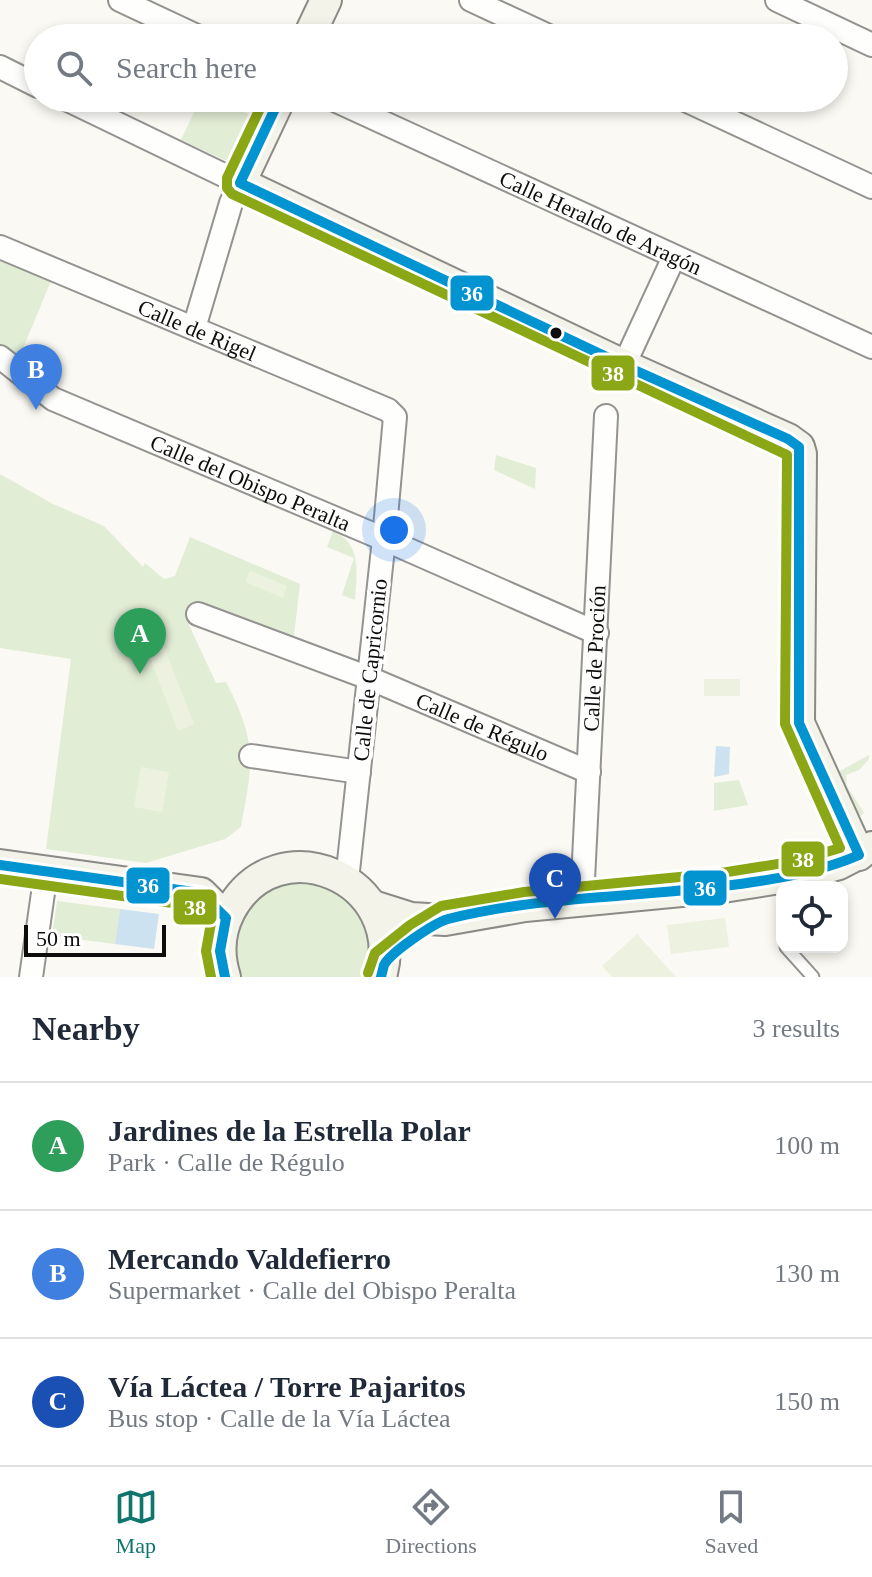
<!DOCTYPE html>
<meta charset="utf-8">
<style>
:root{--surface:#fff;--page:#f6f6f7;--text:#1f2937;--muted:#747a83;--line:#e0e1e3;--accent:#0f766e}
body{margin:0;font-family:"Times New Roman",serif;background:var(--page);color:var(--text)}
.controls{position:absolute;right:24px;bottom:24px;display:grid;overflow:hidden;border-radius:16px;box-shadow:0 4px 12px #0003}
.controls button{width:72px;height:72px;display:grid;place-items:center;padding:0;border:0;border-bottom:2px solid var(--line);background:var(--surface);color:var(--text);font:40px sans-serif}
.scale{position:absolute;left:24px;bottom:20px;width:142px;box-sizing:border-box;padding-left:8px;border:4px solid #0d0d0d;border-top:0;font-size:22px;line-height:28px;white-space:nowrap;color:#0d0d0d;-webkit-text-stroke:6px #fff;paint-order:stroke}
.you{position:absolute;left:394px;top:530px;width:28px;height:28px;margin:-20px;border:6px solid #fff;border-radius:50%;background:#1a73e8;box-shadow:0 0 0 12px #1a73e833}
.badge{display:grid;place-items:center;width:52px;height:52px;border-radius:50%;background:var(--accent);color:#fff;font-size:26px;font-weight:700}
.pin{position:absolute;translate:-50% -66px;filter:drop-shadow(0 2px 4px #0008)}
.pin::after{content:'';position:absolute;top:42px;width:28px;height:24px;background:inherit;clip-path:polygon(0 0,100% 0,50% 100%)}
.list{margin:0;padding:0;list-style:none}
h2{display:flex;justify-content:space-between;align-items:center;height:104px;margin:0;padding:0 32px;font-size:34px}
h2 small{font-size:26px;font-weight:400;color:var(--muted)}
.list li{display:grid;grid-template-columns:52px 1fr auto;gap:24px;align-items:center;box-sizing:border-box;height:128px;padding:0 32px;border-top:2px solid var(--line)}
.list b{display:block;font-size:30px;white-space:nowrap}
.list p{margin:0;font-size:26px;white-space:nowrap;color:var(--muted)}
.list em{font-size:26px;font-style:normal;color:var(--muted)}
.icon{flex:none;width:44px;height:44px;fill:none;stroke:currentColor;stroke-width:2;stroke-linecap:round;stroke-linejoin:round}
.map{position:relative;flex:none;width:872px;height:977px;overflow:hidden}
.search{position:absolute;background:var(--surface);box-shadow:0 4px 12px #0003;left:24px;right:24px;top:24px;height:88px;display:flex;align-items:center;gap:20px;box-sizing:border-box;padding:0 28px;border-radius:44px;color:var(--muted);font-size:30px}
.sheet{height:488px;background:var(--surface)}
nav{display:flex;justify-content:space-around;align-items:center;box-sizing:border-box;height:112px;border-top:2px solid var(--line);background:var(--surface);font-size:22px;color:var(--muted)}
nav a{display:grid;justify-items:center;gap:4px}
nav .on{color:var(--accent)}
.map>svg:first-child{display:block}
</style>
<div class="map">
<svg width="872" height="977" viewBox="0 0 872 977">
<rect width="100%" height="100%" fill="#faf9f3"/>
<!-- green -->
<g fill="#e2edd5">
<polygon points="201,98 213,98 253,116 231,163 181,140"/>
<polygon points="0,259 51,281 16,365 0,351"/>
<polygon points="496,455 536,468 535,489 494,470"/>
<path d="M 0,474 L 53,504 L 104,526 L 143,567 L 145,563 L 164,579 L 175,576 L 190,537 L 300,584 L 294,636 L 200,603 L 192,624 L 188,623 L 216,683 L 226,682 C 236,701 247,725 249,746 C 253,772 245,802 241,827 L 225,839 L 146,863 L 46,849 L 71,659 L 0,648 Z"/>
<path d="M 333,531 C 362,543 357,575 355,600 L 342,595 L 354,558 L 327,547 Z"/>
<polygon points="869,755 869,759 859,770 846,775 847,786 864,813 860,816 838,772"/>
<polygon points="739,780 748,805 714,811 714,783"/>
<path d="M 302,880 L 337,888 L 373,928 L 372,977 L 237,977 C 236,963 232,945 235,932 C 241,903 275,884 302,880 Z"/>
<polygon points="57,901 120,909 115,944 52,936"/>
</g>
<!-- pitch -->
<g fill="#ecf2df">
<polygon points="250,571 287,586 283,598 245,582"/>
<polygon points="163,644 194,724 178,731 147,650"/>
<rect x="704" y="679" width="36" height="17"/>
<polygon points="141,767 169,772 162,812 134,807"/>
<polygon points="725,918 729,947 671,954 667,925"/>
<polygon points="637,934 676,977 612,977 602,966"/>
</g>
<!-- water -->
<g fill="#cde2f0">
<polygon points="716,746 730,747 729,774 714,777"/>
<polygon points="120,909 159,914 154,949 115,944"/>
</g>
<g fill="none" stroke-linecap="round" stroke-linejoin="round">
<!-- lane casing -->
<g stroke="#949391" stroke-width="15">
<polyline id="lane" points="786,947 813,977"/>
</g>
<!-- street casing -->
<g stroke="#949391" stroke-width="26">
<g id="street">
<polyline points="120,0 201,38"/>
<polyline points="471,0 553,38"/>
<polyline points="777,0 872,45"/>
<polyline points="0,67 38,86"/>
<polyline points="64,98 240,183 231,203 194,328"/>
<path id="s1" d="M 330,98 L 872,347"/>
<polyline points="681,98 872,187"/>
<path id="s2" d="M 0,247 L 388,410 L 395,417 L 384,539 L 347,880"/>
<path id="s3" d="M 0,357 L 53,399 L 384,539 L 597,633"/>
<polyline points="624,365 674,257"/>
<path id="s4" d="M 198,614 L 369,678 L 589,772"/>
<polyline points="251,756 359,772"/>
<path id="s5" d="M 582,900 L 606,416"/>
<polyline points="31,977 46,872"/>
</g>
</g>
<!-- secondary casing -->
<g stroke="#8a8a87" stroke-width="34">
<g id="secondary">
<polyline points="308,38 326,0"/>
<polyline points="280,98 240,183 632,369 788,439 799,447 801,454 799,723 859,855"/>
<polyline points="0,865 201,893 226,918"/>
<polyline points="373,906 411,918 445,920 525,906 723,887 799,875 839,864 872,847"/>
<path d="M 225,977 C 218,955 219,932 230,911 C 277,823 408,879 381,977"/>
</g>
</g>
<!-- lane -->
<use href="#lane" stroke="#fefefd" stroke-width="11"/>
<!-- street -->
<use href="#street" stroke="#fefefd" stroke-width="22"/>
<!-- secondary -->
<use href="#secondary" stroke="#f4f3ea" stroke-width="30"/>
<!-- bus-1 casing -->
<g stroke="#fff" stroke-width="16">
<g id="bus-1">
<path d="M 280,98 L 240,183 L 632,369 L 788,439 L 799,447 L 799,723 L 859,855 C 825,870 789,877 753,882 C 652,898 547,894 448,919 C 434,923 391,952 384,965 C 383,969 382,973 381,977"/>
<polyline points="0,865 201,893 226,918 220,951 225,977"/>
</g>
</g>
<!-- bus-2 casing -->
<g stroke="#fff" stroke-width="16">
<g id="bus-2">
<polyline points="265,98 227,178 227,188 232,194 787,455 785,724 840,848 796,861 721,873 524,892 441,906 410,925 375,953 368,973"/>
<polyline points="0,879 194,906 211,923 206,951 211,977"/>
</g>
</g>
<!-- bus-1 -->
<use href="#bus-1" stroke="#0293d1" stroke-width="10"/>
<!-- bus-2 -->
<use href="#bus-2" stroke="#8ba715" stroke-width="10"/>
</g>
<!-- markers -->
<circle fill="#0d0d0d" stroke="#fff" stroke-width="3" cx="556" cy="333" r="7"/>
<g text-anchor="middle" dominant-baseline="central" stroke-width="8" stroke-linejoin="round" paint-order="stroke">
<!-- street labels -->
<g font-size="22" fill="#0d0d0d" stroke="#fff">
<text stroke="none"><textPath href="#s1" startOffset="298">Calle Heraldo de Aragón</textPath></text>
<text stroke="none"><textPath href="#s2" startOffset="214">Calle de Rigel</textPath></text>
<text stroke="none"><textPath href="#s3" startOffset="282">Calle del Obispo Peralta</textPath></text>
<text stroke="none"><textPath href="#s5" startOffset="242">Calle de Proción</textPath></text>
<text transform="translate(370 670) rotate(-84)">Calle de Capricornio</text>
<text stroke="none"><textPath href="#s4" startOffset="306">Calle de Régulo</textPath></text>
</g>
</g>
<g stroke="#fff" stroke-width="3">
<rect x="449" y="274" width="46" height="38" rx="8" fill="#0293d1"/>
<rect x="590" y="354" width="46" height="38" rx="8" fill="#8ba715"/>
<rect x="780" y="840" width="46" height="38" rx="8" fill="#8ba715"/>
<rect x="125" y="866" width="46" height="39" rx="8" fill="#0293d1"/>
<rect x="682" y="869" width="46" height="38" rx="8" fill="#0293d1"/>
<rect x="172" y="888" width="46" height="38" rx="8" fill="#8ba715"/>
</g>
<g font-size="22" text-anchor="middle" font-weight="bold" fill="#fff">
<text x="472" y="301">36</text>
<text x="613" y="381">38</text>
<text x="803" y="867">38</text>
<text x="148" y="893">36</text>
<text x="705" y="896">36</text>
<text x="195" y="915">38</text>
</g>
</svg>
<div class="controls">
<button><svg class="icon" aria-label="locate" viewBox="0 0 24 24"><circle cx="12" cy="12" r="6"/><path d="M12 2v4M12 18v4M2 12h4M18 12h4"/></svg></button>
</div>
<div class="scale">50 m</div>
<div class="you"></div>
<div class="pin badge" style="left:140px;top:674px;background:#2e9e5b">A</div>
<div class="pin badge" style="left:36px;top:410px;background:#3f7fe0">B</div>
<div class="pin badge" style="left:555px;top:919px;background:#1a4fb4">C</div>
<div class="search"><svg class="icon" aria-label="search" viewBox="0 0 24 24"><circle cx="10" cy="10" r="6"/><path d="M15 15l6 6"/></svg>Search here</div>
</div>
<section class="sheet">
<h2>Nearby<small>3 results</small></h2>
<ul class="list">
<li><span class="badge" style="background:#2e9e5b">A</span><div><b>Jardines de la Estrella Polar</b><p>Park · Calle de Régulo</p></div><em>100 m</em></li>
<li><span class="badge" style="background:#3f7fe0">B</span><div><b>Mercando Valdefierro</b><p>Supermarket · Calle del Obispo Peralta</p></div><em>130 m</em></li>
<li><span class="badge" style="background:#1a4fb4">C</span><div><b>Vía Láctea / Torre Pajaritos</b><p>Bus stop · Calle de la Vía Láctea</p></div><em>150 m</em></li>
</ul>
</section>
<nav>
<a class="on"><svg class="icon" aria-label="map" viewBox="0 0 24 24"><path d="M3 6l6-2 6 2 6-2v14l-6 2-6-2-6 2zM9 4v14M15 6v14"/></svg>Map</a>
<a><svg class="icon" aria-label="directions" viewBox="0 0 24 24"><path d="M12 3l9 9-9 9-9-9zM9 14v-3h6M13 9l2 2-2 2"/></svg>Directions</a>
<a><svg class="icon" aria-label="saved" viewBox="0 0 24 24"><path d="M7 4h10v16l-5-4-5 4z"/></svg>Saved</a>
</nav>
